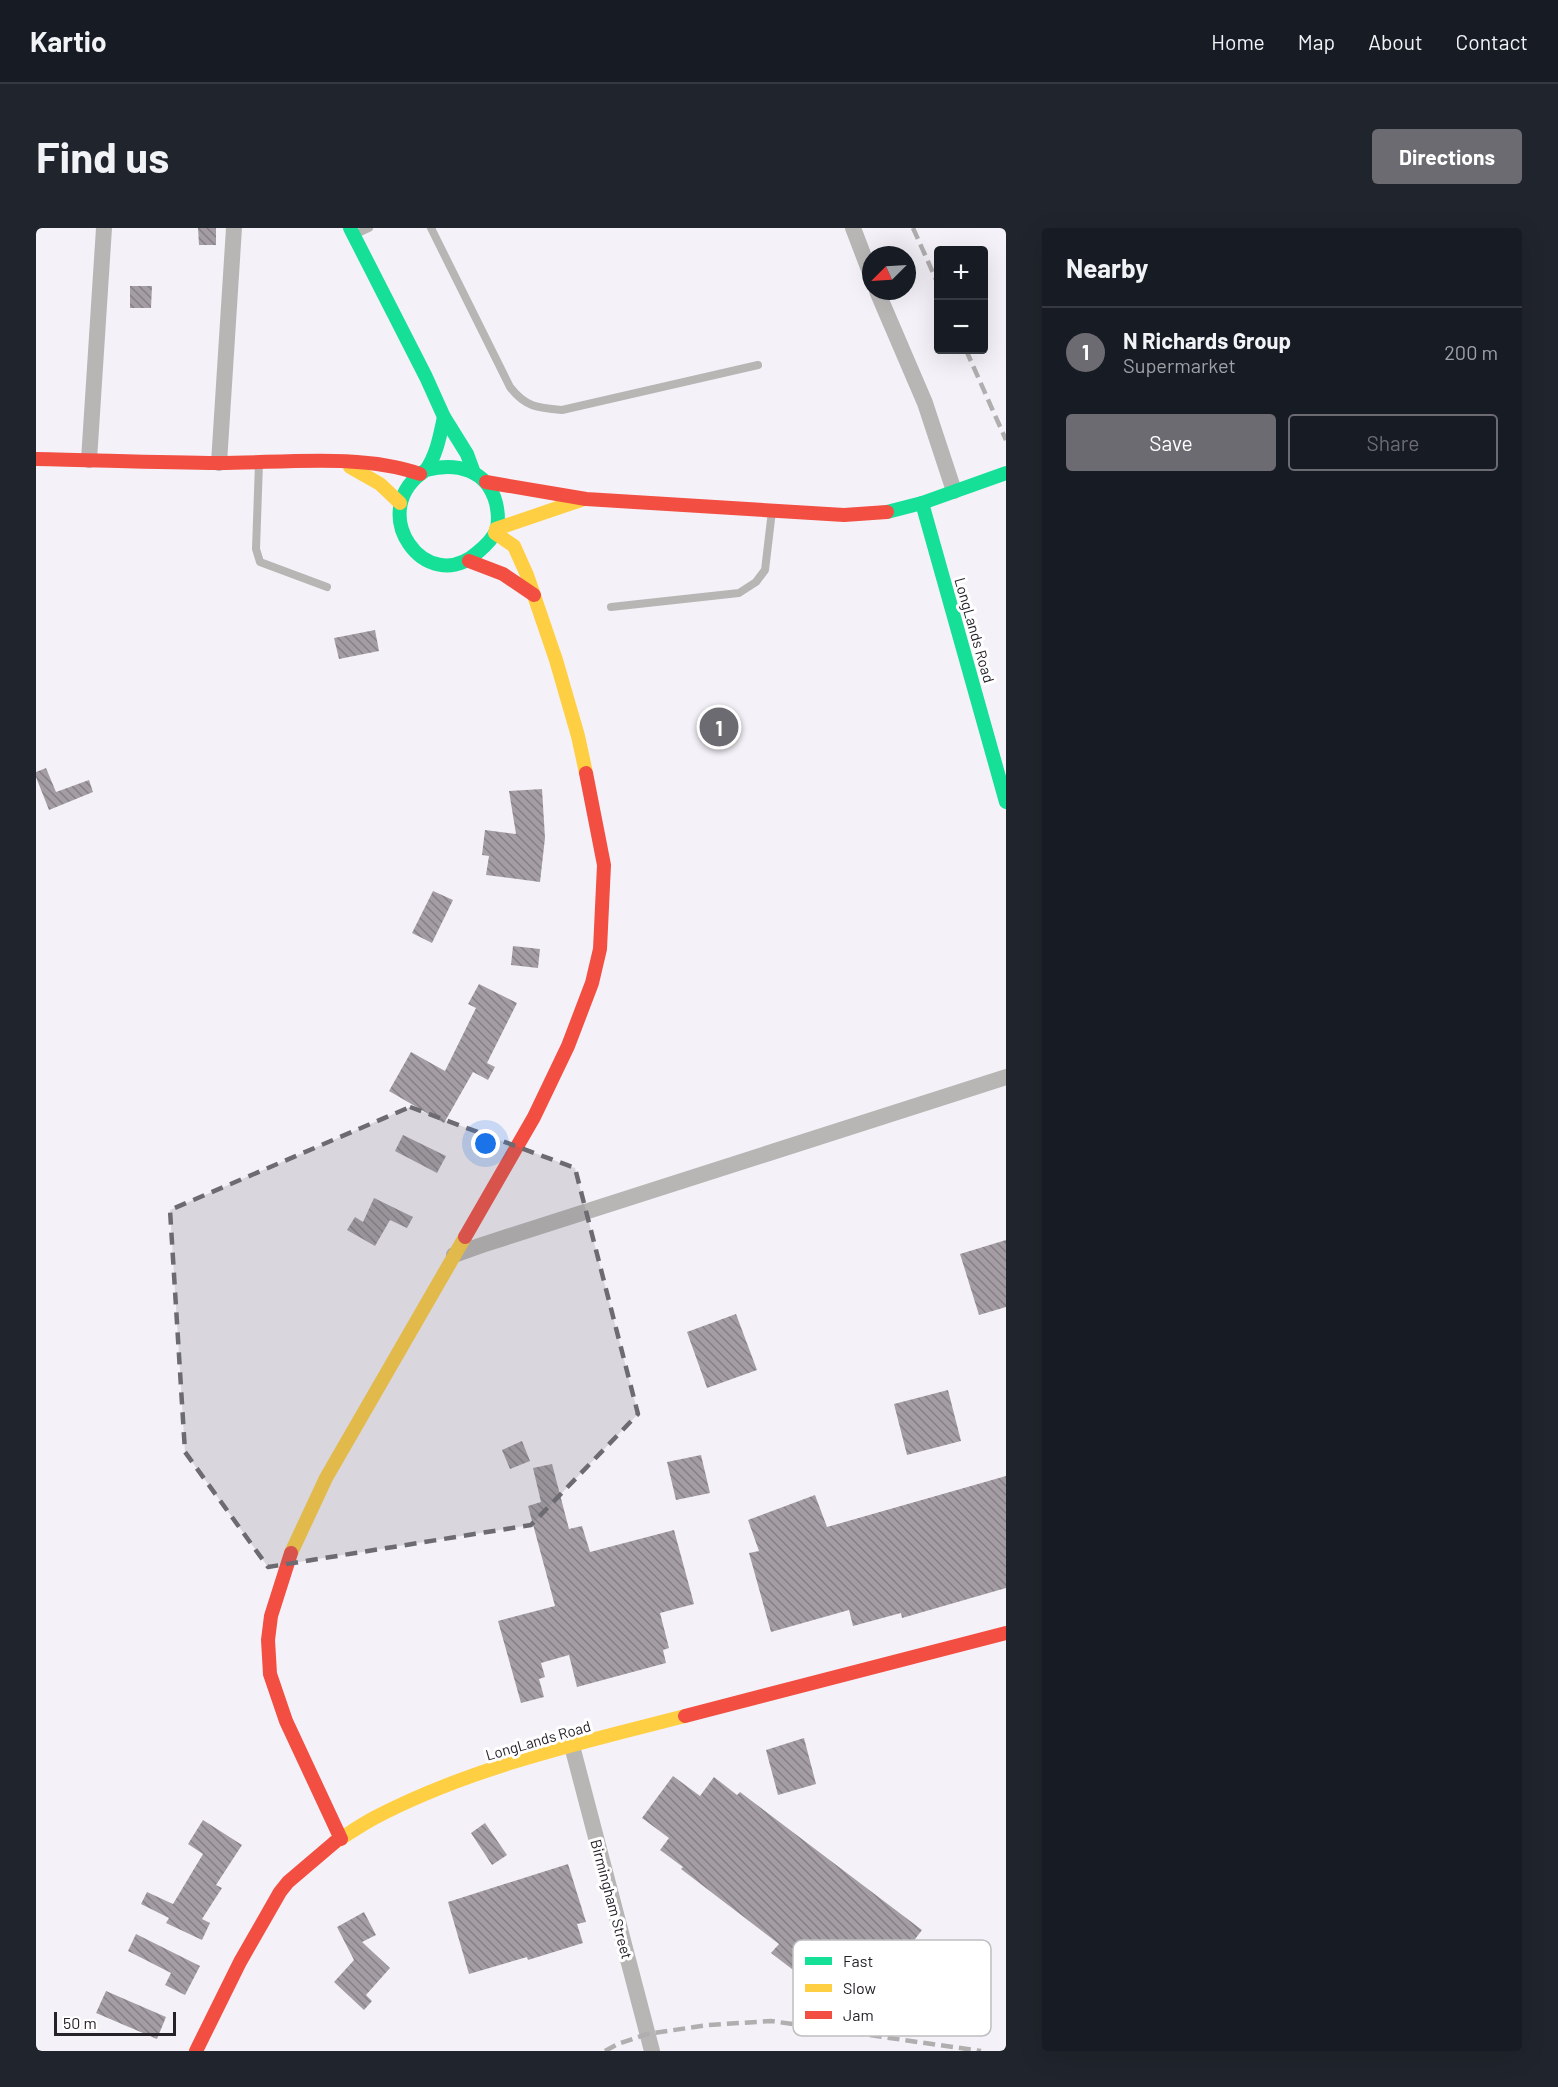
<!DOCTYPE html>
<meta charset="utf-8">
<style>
:root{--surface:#171b24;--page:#20242c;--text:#f1f3f6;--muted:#9ea1a6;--line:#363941;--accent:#6d6b72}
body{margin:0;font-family:Barlow,sans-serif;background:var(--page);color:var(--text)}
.controls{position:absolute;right:18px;top:18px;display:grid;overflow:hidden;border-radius:6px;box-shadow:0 6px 24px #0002}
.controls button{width:54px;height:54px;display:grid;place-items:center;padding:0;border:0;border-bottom:2px solid var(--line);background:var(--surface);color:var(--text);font:30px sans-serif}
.compass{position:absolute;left:826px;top:18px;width:54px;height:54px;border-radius:50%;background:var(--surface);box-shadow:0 6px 24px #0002;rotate:246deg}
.scale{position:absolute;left:18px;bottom:15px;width:122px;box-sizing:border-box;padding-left:6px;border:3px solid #25222a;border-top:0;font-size:16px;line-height:21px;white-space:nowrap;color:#25222a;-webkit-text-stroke:4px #fff;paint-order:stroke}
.you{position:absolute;left:450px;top:916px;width:21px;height:21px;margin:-15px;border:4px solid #fff;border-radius:50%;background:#1a73e8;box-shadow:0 0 0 9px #1a73e833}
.badge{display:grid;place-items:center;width:39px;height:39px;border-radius:50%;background:var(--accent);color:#fff;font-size:20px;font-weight:700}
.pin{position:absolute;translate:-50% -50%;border:3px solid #fff;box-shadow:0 2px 6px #0006}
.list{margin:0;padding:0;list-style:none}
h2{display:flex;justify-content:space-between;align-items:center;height:78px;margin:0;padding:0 24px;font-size:26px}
h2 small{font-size:20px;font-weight:400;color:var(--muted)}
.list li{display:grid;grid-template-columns:39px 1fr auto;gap:18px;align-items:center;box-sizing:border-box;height:90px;padding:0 24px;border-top:2px solid var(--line)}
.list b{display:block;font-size:22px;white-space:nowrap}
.list p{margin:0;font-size:20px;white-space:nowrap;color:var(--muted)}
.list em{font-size:20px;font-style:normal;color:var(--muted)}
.actions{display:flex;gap:12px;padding:18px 24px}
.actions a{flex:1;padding:14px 0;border:2px solid var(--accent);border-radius:6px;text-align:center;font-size:21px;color:var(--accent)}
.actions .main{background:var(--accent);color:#fff}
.map{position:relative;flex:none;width:970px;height:1823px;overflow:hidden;border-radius:6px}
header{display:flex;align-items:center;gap:36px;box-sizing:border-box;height:84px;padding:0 30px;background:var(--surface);border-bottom:2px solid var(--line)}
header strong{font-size:28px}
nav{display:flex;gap:33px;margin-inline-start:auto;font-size:21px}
.intro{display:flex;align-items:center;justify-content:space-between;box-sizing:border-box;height:144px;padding:0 36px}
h1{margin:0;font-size:42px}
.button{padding:15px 27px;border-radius:6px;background:var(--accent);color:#fff;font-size:21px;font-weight:700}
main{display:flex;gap:36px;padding:0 36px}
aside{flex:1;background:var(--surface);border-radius:6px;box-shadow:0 6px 24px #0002}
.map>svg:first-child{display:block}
</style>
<header>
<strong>Kartio</strong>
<nav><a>Home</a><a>Map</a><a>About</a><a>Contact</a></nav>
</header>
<div class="intro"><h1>Find us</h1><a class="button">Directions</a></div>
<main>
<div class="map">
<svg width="970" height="1823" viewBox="0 0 970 1823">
<defs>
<pattern id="building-back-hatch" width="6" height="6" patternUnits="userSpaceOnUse" patternTransform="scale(1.5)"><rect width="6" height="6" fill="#a49ea4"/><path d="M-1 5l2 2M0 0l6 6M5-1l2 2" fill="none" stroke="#858086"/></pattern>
</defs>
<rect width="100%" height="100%" fill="#f4f2f8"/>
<!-- building -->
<g fill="url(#building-back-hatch)">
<polygon points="162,0 180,0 180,17 163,17"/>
<polygon points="94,58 116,58 115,80 94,80"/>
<polygon points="339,402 343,423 303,431 298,410"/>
<polygon points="10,540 20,564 53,552 57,564 13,582 0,549 0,544"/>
<polygon points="506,561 509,610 504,654 450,647 453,628 446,627 449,602 480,606 473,563"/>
<polygon points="397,663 417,672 396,715 376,705"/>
<polygon points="477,718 504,721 502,740 475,737"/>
<polygon points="443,756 481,775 451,835 459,839 452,852 437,844 408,895 353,863 375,824 409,843 440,780 432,776"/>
<polygon points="367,907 410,928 401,945 359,923"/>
<polygon points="338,970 377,989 371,1000 354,992 339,1018 311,1002 319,989 327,994"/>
<polygon points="970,1012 970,1079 943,1087 924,1026"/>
<polygon points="700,1086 721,1142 671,1160 651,1104"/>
<polygon points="912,1162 925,1213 871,1227 858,1176"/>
<polygon points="486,1213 494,1233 474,1241 466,1222"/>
<polygon points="665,1227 674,1265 640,1272 631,1234"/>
<polygon points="516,1236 533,1301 546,1298 554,1324 638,1302 658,1376 624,1385 633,1420 627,1422 630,1435 541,1459 533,1427 505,1435 509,1449 503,1451 508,1469 485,1475 462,1393 519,1378 492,1278 505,1274 497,1240"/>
<polygon points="970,1248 970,1360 866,1390 865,1385 817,1398 813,1382 735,1404 713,1325 723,1323 712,1292 779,1267 791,1299"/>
<polygon points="768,1510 780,1556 742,1567 730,1522"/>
<polygon points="637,1548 664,1568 678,1549 701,1567 704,1564 886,1702 841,1761 817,1743 795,1771 735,1725 743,1716 645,1641 647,1639 624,1622 633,1610 606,1590"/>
<polygon points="167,1592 206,1617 180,1657 186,1660 166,1691 174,1695 166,1712 130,1695 133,1690 105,1676 111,1664 137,1676 167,1626 152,1616"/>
<polygon points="449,1595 471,1627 456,1637 435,1605"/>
<polygon points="532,1636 550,1694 541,1696 547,1715 492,1732 491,1729 433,1746 412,1674"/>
<polygon points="328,1684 340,1707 326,1714 354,1740 330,1767 336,1773 328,1782 298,1754 318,1732 301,1699"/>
<polygon points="100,1706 164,1738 149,1767 129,1757 135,1745 92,1723"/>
<polygon points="70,1763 130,1789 121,1811 60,1785"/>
</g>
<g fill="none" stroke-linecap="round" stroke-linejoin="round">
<!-- lane -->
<g stroke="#b8b6b4" stroke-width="8">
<path d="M 395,0 L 474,159 C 489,179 502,180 526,182 L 722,137"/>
<polyline points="318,7 333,0"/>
<polyline points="223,235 220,321 224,334 291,359"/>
<polyline points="575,379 703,365 720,354 729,342 736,283"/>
</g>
<!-- street -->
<g stroke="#b8b6b4" stroke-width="16">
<polyline points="817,0 835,47"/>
<polyline points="841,63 889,175 918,263"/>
<polyline points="53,232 68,0"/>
<polyline points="183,235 198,0"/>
<polyline points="418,1027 446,1017 970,849"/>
<polyline points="536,1518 616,1823"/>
</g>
<!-- fast -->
<g stroke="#16e098" stroke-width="14">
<polyline points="314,0 390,149 408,189 431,226 438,245"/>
<path d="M 390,242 C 420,234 451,241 460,275 C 462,284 463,295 460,303 C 457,310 448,319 442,324 C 390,371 327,282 390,242 C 401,226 404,207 408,189"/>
<polyline points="886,275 970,574"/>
<polyline points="851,284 886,275 970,245"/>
</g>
<!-- slow -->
<g stroke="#ffcf43" stroke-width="14">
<polyline points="314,239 344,256 364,275"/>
<polyline points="460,301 545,272"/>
<polyline points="459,305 478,318 491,347 520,432 542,508 550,545"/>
<polyline points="255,1325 290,1250 429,1009"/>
<path d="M 299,1614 C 312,1606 325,1597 338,1590 C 435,1539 544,1515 649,1488"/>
</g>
<!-- jam -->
<g stroke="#f24e42" stroke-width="14">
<path d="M 0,231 C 61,232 122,235 183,235 C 245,235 326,225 384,246"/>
<polyline points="450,254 550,271 808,287 851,284"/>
<polyline points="433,333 467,346 498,367"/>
<polyline points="429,1009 498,889 532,818 556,755 564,721 568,637 550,545"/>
<polyline points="255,1325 235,1388 232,1412 234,1446 250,1493 305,1611"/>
<polyline points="649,1488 970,1405"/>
<polyline points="160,1823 204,1734 244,1664 252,1654 299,1614"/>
</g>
<!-- rail -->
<g stroke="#b0aeaf" stroke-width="4.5" stroke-dasharray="12 6" stroke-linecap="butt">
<polyline points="877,0 903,58"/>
<polyline points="930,122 970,212"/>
<polyline points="569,1823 582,1816 611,1806 672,1797 735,1793 945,1823"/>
</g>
</g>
<!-- marked area -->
<path fill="#6d6b72" fill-opacity="0.2" stroke="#6d6b72" stroke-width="4.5" stroke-dasharray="12 8" stroke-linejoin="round" d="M 374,879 L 539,940 L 602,1186 L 495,1297 L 232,1339 L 149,1224 L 134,982 Z"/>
<g text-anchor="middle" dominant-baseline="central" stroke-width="6" stroke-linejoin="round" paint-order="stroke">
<!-- street labels -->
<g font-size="15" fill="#25222a" stroke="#fff">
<text transform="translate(939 402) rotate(74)">LongLands Road</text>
<text transform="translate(502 1512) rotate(-16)">LongLands Road</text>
<text transform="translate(576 1671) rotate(75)">Birmingham Street</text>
</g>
</g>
<!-- legend -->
<rect x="757" y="1712" width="198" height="96" rx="9" fill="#fff" stroke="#bebdbf" stroke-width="1.5"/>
<rect x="769" y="1729" width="27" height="8" fill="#16e098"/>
<rect x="769" y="1756" width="27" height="8" fill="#ffcf43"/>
<rect x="769" y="1783" width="27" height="8" fill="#f24e42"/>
<g font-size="16" fill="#25222a">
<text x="807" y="1739">Fast</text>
<text x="807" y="1766">Slow</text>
<text x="807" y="1793">Jam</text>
</g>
</svg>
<div class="controls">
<button>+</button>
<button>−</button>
</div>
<svg class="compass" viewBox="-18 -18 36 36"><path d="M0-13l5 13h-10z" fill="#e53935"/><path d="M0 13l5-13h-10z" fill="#9ea1a6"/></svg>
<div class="scale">50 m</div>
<div class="you"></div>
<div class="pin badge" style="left:683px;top:499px">1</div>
</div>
<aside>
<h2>Nearby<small></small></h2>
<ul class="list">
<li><span class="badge">1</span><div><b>N Richards Group</b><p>Supermarket</p></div><em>200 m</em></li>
</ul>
<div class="actions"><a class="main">Save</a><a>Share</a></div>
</aside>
</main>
